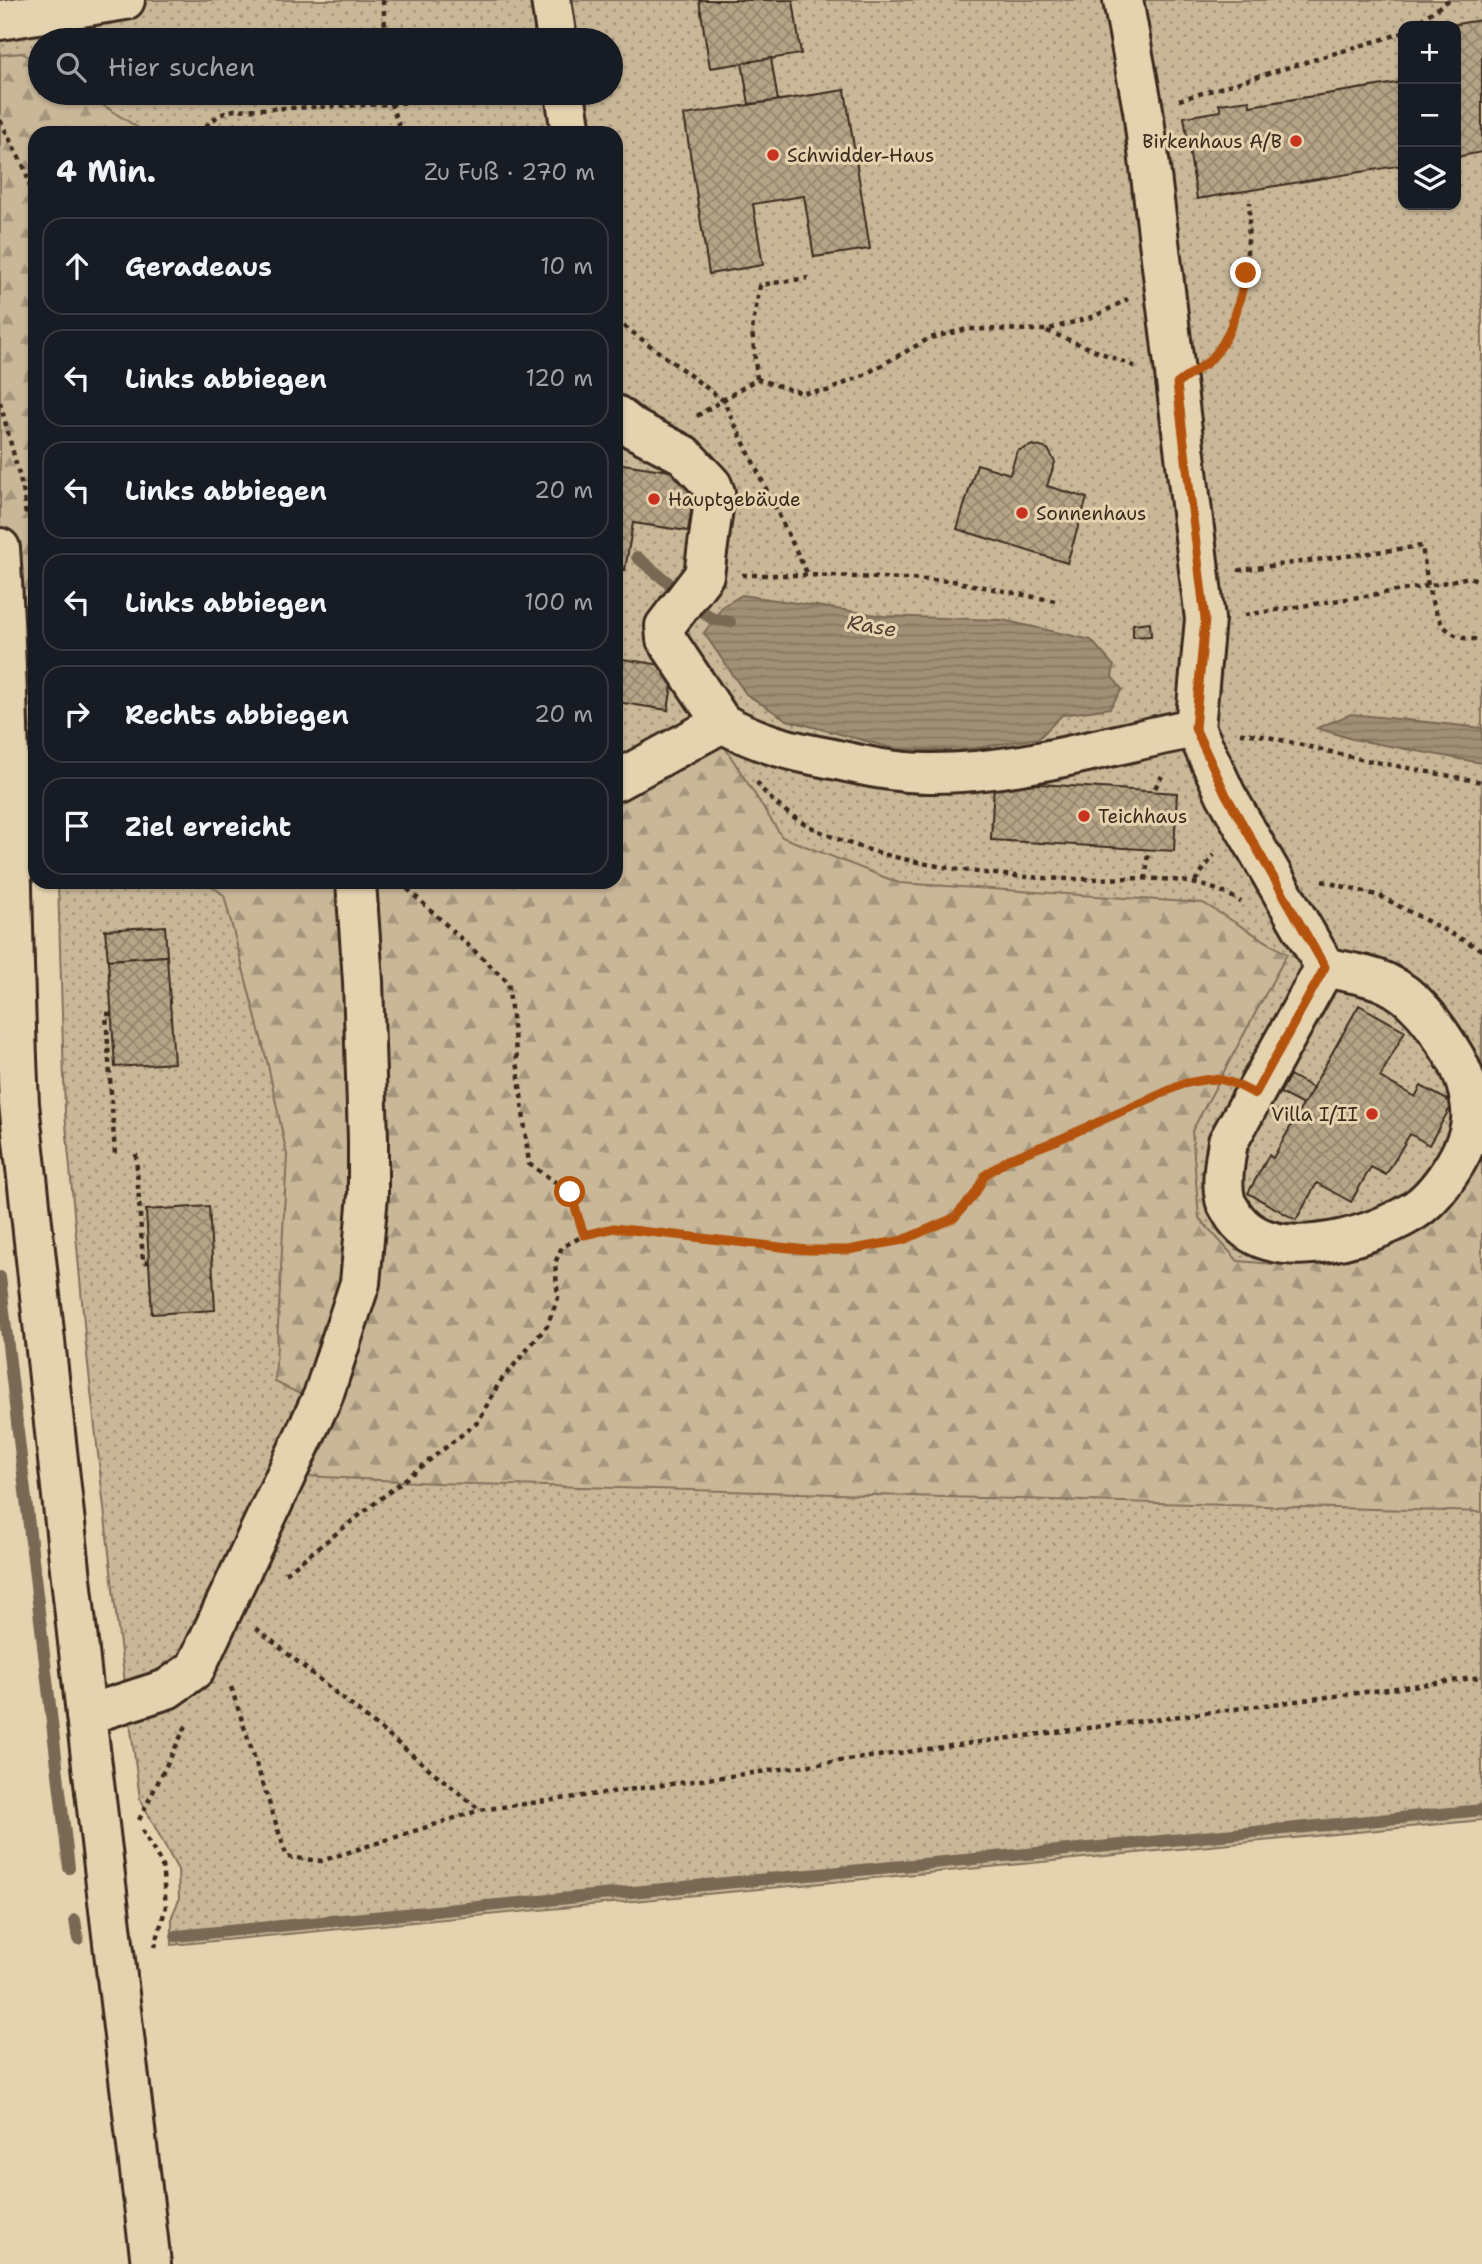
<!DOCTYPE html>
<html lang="de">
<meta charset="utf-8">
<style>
:root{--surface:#171b24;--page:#242831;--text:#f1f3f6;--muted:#9ea1a6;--line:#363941}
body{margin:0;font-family:"Shantell Sans",sans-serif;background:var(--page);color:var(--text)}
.controls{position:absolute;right:21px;top:21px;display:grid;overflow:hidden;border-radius:14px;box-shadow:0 2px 5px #0004}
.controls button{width:63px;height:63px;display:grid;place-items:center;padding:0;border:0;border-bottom:2px solid var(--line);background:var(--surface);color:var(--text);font:35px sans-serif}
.stop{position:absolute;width:21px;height:21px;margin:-16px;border:5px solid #b45309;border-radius:50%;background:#fff}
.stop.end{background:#b45309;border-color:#fff;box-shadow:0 2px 7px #0008}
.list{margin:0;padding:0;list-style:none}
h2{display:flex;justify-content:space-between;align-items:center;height:91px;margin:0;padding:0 28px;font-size:30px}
h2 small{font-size:23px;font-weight:400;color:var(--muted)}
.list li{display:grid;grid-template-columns:46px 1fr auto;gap:21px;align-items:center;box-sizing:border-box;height:98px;margin:0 14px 14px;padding:0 14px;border:2px solid var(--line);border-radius:21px}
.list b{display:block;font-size:26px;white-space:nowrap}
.list em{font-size:23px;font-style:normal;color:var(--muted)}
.icon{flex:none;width:38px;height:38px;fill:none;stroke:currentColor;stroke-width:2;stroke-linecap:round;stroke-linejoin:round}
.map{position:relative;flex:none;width:1482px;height:2264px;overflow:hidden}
.search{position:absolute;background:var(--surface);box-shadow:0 2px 5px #0004;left:28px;top:28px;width:595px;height:77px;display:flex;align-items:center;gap:18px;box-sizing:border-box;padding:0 24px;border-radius:38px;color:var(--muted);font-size:26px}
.panel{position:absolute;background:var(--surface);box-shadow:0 2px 5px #0004;left:28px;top:126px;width:595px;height:763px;border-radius:21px}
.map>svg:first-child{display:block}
</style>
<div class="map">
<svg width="1482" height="2264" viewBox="0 0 1482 2264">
<defs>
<pattern id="grass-dots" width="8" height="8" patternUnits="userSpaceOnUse" patternTransform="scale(1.75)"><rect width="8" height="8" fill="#c9b798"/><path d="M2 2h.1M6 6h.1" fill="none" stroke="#a4957b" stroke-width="1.8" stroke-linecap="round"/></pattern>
<pattern id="forest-firs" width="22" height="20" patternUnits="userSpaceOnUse" patternTransform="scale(1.75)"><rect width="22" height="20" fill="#c9b798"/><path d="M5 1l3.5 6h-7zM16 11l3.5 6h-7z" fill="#a4957b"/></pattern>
<pattern id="water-rules" width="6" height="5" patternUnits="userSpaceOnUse" patternTransform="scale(1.75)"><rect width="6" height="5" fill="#a29076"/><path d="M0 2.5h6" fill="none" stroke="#857660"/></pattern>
<pattern id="building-cross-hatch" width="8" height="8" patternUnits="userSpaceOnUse" patternTransform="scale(1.75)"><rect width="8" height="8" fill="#b6a487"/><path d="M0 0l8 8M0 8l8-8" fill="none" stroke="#95866e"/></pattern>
</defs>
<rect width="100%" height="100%" fill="#e5d3b0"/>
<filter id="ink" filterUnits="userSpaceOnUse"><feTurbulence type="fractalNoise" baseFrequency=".0143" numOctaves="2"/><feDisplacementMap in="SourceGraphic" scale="14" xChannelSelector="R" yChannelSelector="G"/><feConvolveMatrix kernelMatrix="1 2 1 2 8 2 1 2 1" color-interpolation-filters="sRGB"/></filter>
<g filter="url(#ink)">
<!-- grass -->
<path fill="url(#grass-dots)" stroke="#82705b" stroke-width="2" fill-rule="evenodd" d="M 0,0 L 1482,0 L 1482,1820 L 172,1945 L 172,1916 L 179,1900 L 178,1870 L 140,1799 L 114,1598 L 86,1346 L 65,1113 L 58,882 L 616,882 L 616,133 L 35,133 L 0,387 ZM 1403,26 L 1456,26 L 1456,205 L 1403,205 ZM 40,40 L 611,40 L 611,93 L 40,93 Z"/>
<!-- forest -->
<g fill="url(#forest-firs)" stroke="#82705b" stroke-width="2">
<polygon points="22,53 40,64 40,93 84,93 146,133 35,133 35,786 0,810 0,55"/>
<polygon points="724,746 782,837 899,883 1203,903 1287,954 1192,1131 1199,1218 1238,1261 1298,1266 1433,1220 1482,1147 1482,1512 436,1483 306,1476 325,1444 308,1398 275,1382 287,1155 268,1065 224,895 206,882 616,882 616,796 663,771"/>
</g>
<!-- water -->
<g fill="url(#water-rules)" stroke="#796753" stroke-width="2">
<polygon points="742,595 884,616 1002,620 1091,640 1114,666 1112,677 1122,689 1110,708 1062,715 1039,738 957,751 896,749 787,720 746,694 704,633 723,606"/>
<polygon points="1351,714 1482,728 1482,763 1352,739 1317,728"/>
</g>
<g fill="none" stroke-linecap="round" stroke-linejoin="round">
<!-- stream -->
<g stroke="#796753" stroke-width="12">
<polyline points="637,557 711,618 730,622"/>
<polyline points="0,1277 69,1868"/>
<polyline points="75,1920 78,1939"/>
<polyline points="176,1936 1482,1810"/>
</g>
</g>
<!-- building -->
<g fill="url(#building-cross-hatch)" stroke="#3b2a1e" stroke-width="2">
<polygon points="699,0 793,0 801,54 710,68"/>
<polygon points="1482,20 1482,152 1456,157 1456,26 1443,26"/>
<polygon points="771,58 778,101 749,104 742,63"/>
<polygon points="1403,82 1403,165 1197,199 1184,117 1221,111 1219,104 1249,100 1250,106"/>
<polygon points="845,90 870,249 814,257 804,196 753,204 763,265 709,274 684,115"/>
<polygon points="1033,445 1048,449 1055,462 1047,486 1087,498 1067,563 957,529 977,464 1010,474 1017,451"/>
<polygon points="616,463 697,475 688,531 633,523 625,570 616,569"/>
<polygon points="1150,622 1151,636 1133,637 1133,624"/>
<polygon points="616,658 675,667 668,710 616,702"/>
<polygon points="994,781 1177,793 1174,851 991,840"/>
<polygon points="165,926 167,956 108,960 105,930"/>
<polygon points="167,956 174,1063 115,1067 108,960"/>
<polygon points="1359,1005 1405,1031 1380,1077 1415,1097 1421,1086 1453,1103 1429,1145 1410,1134 1386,1175 1371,1167 1351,1202 1317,1183 1296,1220 1248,1193 1269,1155 1273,1158"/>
<polygon points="1290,1075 1313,1088 1303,1105 1280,1093"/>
<polygon points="209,1206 215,1310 152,1314 146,1210"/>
</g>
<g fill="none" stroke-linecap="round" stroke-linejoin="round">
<!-- minor casing -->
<g stroke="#3b2a1e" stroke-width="44">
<g id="minor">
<polyline points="551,0 557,40"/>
<path d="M 1123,0 L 1143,110 L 1205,619 L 1195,728 L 1226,795 L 1325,967 L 1228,1142 C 1225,1160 1221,1181 1225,1199 C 1226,1204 1230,1209 1232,1213 C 1265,1269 1368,1239 1412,1212 C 1437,1197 1468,1151 1471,1121 C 1473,1099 1463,1069 1451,1051 C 1435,1025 1415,996 1386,983 C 1368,974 1344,972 1325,967"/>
<polyline points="0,20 125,0"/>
<polyline points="565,93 571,133"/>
<polyline points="616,415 634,429 684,455 712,485 715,493 704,575 665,626 666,639 722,723"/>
<path d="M 0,548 C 12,733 10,919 19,1104 L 86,1715 L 151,2264"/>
<path d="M 616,781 L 722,723 C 761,744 790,751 833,759 C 864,766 896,773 928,773 C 1018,774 1107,745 1195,728"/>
<polyline points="86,1715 167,1689 195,1669 323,1396 360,1283 368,1195 368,1139 363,981 356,882"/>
</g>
</g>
<!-- path -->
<g stroke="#3b2a1e" stroke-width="4.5" stroke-dasharray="5 5" stroke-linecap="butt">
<polyline points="383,0 386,40"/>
<polyline points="1412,26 1449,0"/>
<polyline points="390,93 391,104 401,132"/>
<polyline points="1179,100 1403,33"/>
<polyline points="0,120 25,169 35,205"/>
<polyline points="198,133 219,115 234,110 391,104 497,93"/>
<polyline points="386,133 408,133"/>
<polyline points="616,320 723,400 808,575"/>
<polyline points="1047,331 1136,367"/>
<path d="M 1212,357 C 1247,309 1247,258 1250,202"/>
<polyline points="757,379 752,330 760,285 808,278"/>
<polyline points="0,402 24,494 26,519"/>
<polyline points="697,416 757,379 801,393 827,391 864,375 930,338 967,329 1046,330 1095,316 1128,299"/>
<polyline points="1240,572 1240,570 1422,546 1428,586 1469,577 1482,582"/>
<polyline points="742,575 808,575 953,581 1060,602"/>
<path d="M 1245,615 L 1428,586 C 1435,618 1445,642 1482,639"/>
<polyline points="1240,733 1260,735 1360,759 1482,782"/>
<path d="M 757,782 C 807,858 985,877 1069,879 C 1124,880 1193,870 1241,902"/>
<polyline points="1155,788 1162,776"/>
<polyline points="1146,880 1148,850"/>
<polyline points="1195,881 1214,855"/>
<polyline points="1322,881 1380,896 1482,950"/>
<polyline points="400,882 508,982 529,1164 570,1192 585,1235"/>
<polyline points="111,1014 106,1014 115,1155"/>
<polyline points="136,1154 143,1262 149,1262"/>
<polyline points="286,1573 478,1422 499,1383 547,1326 558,1298 555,1263 562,1247 585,1235 614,1228 807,1249 848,1250 903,1240 954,1218 975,1194 985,1175 1009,1159 1058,1140 1183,1084 1205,1079 1219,1080"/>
<polyline points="256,1628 480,1810 1002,1739 1482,1677"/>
<polyline points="231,1687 287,1857 321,1861 480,1810"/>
<polyline points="139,1820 187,1724"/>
<polyline points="142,1830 162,1865 166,1906 155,1947"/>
</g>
<!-- minor -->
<use href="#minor" stroke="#e5d3b0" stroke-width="38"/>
</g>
</g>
<g fill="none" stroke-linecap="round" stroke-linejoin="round" filter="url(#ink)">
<!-- route -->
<path stroke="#b45309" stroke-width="9" d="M 570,1192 L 584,1235 L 614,1228 L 807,1250 L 848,1250 L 903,1240 L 954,1218 L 975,1194 L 985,1175 L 1009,1159 L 1058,1140 L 1183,1084 C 1217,1076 1224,1077 1255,1094 L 1325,967 L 1226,795 L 1195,728 L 1205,619 L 1177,384 C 1187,376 1199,369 1209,361 C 1232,339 1239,303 1246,273"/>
</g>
<!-- markers -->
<g fill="#c8321e" stroke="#e5d3b0" stroke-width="2.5">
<circle cx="1296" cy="141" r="7"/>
<circle cx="773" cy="155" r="7"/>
<circle cx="654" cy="499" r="7"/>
<circle cx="1022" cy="513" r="7"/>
<circle cx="1084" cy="816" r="7"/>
<circle cx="1372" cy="1114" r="7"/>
</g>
<g text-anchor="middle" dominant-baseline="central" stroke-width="6" stroke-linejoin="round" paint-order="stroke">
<!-- poi labels -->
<g font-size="19" fill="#3b2a1e" stroke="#e5d3b0" text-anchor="start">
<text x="1282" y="141" text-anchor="end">Birkenhaus A/B</text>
<text x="787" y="155">Schwidder-Haus</text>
<text x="668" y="499">Hauptgebäude</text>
<text x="1036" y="513">Sonnenhaus</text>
<text x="1098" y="816">Teichhaus</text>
<text x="1358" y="1114" text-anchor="end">Villa I/II</text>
</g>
<!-- water labels -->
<g font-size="21" font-style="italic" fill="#503e30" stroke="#e5d3b0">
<text transform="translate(872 626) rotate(10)">Rase</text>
</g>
</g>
</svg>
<div class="controls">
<button>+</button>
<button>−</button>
<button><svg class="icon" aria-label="layers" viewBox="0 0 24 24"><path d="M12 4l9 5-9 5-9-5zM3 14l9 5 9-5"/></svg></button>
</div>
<div class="stop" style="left:570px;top:1192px"></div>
<div class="stop end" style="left:1246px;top:273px"></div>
<div class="search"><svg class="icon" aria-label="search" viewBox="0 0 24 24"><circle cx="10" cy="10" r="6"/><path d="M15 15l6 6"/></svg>Hier suchen</div>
<section class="panel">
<h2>4 Min.<small>Zu Fuß · 270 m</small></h2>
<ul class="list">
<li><svg class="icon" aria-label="ahead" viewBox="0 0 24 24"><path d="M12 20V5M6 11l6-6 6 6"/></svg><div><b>Geradeaus</b></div><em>10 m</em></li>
<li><svg class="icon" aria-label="left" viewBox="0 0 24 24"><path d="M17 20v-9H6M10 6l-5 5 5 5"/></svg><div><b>Links abbiegen</b></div><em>120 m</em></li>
<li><svg class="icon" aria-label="left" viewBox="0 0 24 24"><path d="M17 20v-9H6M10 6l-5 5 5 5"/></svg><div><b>Links abbiegen</b></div><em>20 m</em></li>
<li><svg class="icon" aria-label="left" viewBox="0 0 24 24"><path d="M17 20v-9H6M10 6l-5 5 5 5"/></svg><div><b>Links abbiegen</b></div><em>100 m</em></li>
<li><svg class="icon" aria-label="right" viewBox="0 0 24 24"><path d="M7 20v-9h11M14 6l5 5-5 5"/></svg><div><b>Rechts abbiegen</b></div><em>20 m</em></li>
<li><svg class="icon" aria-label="arrive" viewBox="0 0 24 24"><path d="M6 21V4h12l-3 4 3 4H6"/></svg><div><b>Ziel erreicht</b></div></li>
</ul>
</section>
</div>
